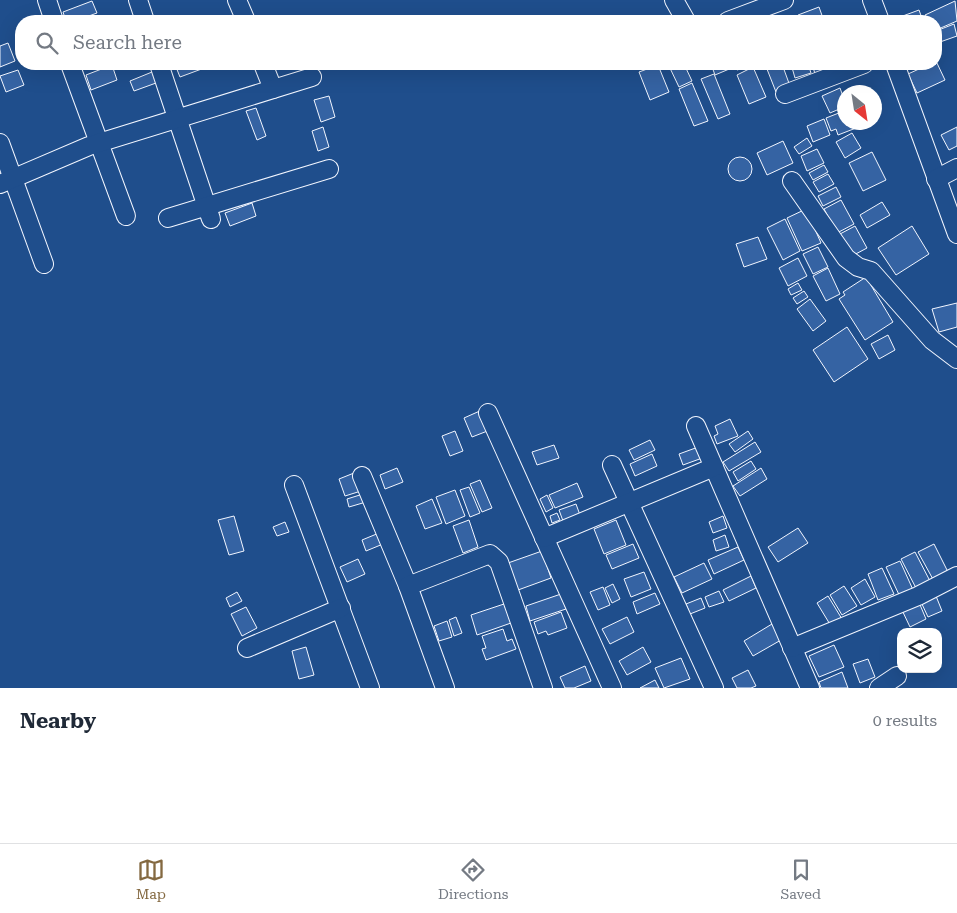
<!DOCTYPE html>
<style>
:root{--surface:#fff;--page:#f6f6f7;--text:#1f2937;--muted:#747a83;--line:#e0e1e3;--accent:#846941}
body{margin:0;font-family:"Roboto Serif",serif;background:var(--page);color:var(--text)}
.controls{position:absolute;right:15px;bottom:15px;display:grid;overflow:hidden;border-radius:10px;box-shadow:0 5px 20px #0002}
.controls button{width:45px;height:45px;display:grid;place-items:center;padding:0;border:0;border-bottom:1px solid var(--line);background:var(--surface);color:var(--text);font:25px sans-serif}
.compass{position:absolute;left:837px;top:85px;width:45px;height:45px;border-radius:50%;background:var(--surface);box-shadow:0 5px 20px #0002;rotate:150deg}
.list{margin:0;padding:0;list-style:none}
h2{display:flex;justify-content:space-between;align-items:center;height:65px;margin:0;padding:0 20px;font-size:21px}
h2 small{font-size:16px;font-weight:400;color:var(--muted)}
.icon{flex:none;width:28px;height:28px;fill:none;stroke:currentColor;stroke-width:2;stroke-linecap:round;stroke-linejoin:round}
.map{position:relative;flex:none;width:957px;height:688px;overflow:hidden}
.search{position:absolute;background:var(--surface);box-shadow:0 5px 20px #0002;left:15px;right:15px;top:15px;height:55px;display:flex;align-items:center;gap:12px;box-sizing:border-box;padding:0 18px;border-radius:20px;color:var(--muted);font-size:19px}
.sheet{height:155px;background:var(--surface)}
nav{display:flex;justify-content:space-around;align-items:center;box-sizing:border-box;height:70px;border-top:1px solid var(--line);background:var(--surface);font-size:14px;color:var(--muted)}
nav a{display:grid;justify-items:center;gap:2px}
nav .on{color:var(--accent)}
.map>svg:first-child{display:block}
</style>
<div class="map">
<svg width="957" height="688" viewBox="0 0 957 688">
<rect width="100%" height="100%" fill="#1f4e8c"/>
<!-- building -->
<g fill="#3563a3" stroke="#f2f6ff">
<polygon points="92,1 97,13 75,21 66,21 63,12"/>
<polygon points="955,1 957,21 936,30 936,21 928,21 925,15"/>
<polygon points="819,7 824,21 801,21 798,15"/>
<polygon points="919,10 923,21 902,21 900,17"/>
<polygon points="954,24 957,36 940,42 936,31"/>
<polygon points="8,43 15,61 0,67 0,46"/>
<polygon points="936,61 945,80 917,93 908,74 930,64 936,64"/>
<polygon points="186,64 206,64 207,67 180,77 176,67"/>
<polygon points="668,64 684,64 692,81 679,87"/>
<polygon points="711,64 732,64 734,67 715,75"/>
<polygon points="735,64 757,64 737,70"/>
<polygon points="765,64 782,64 790,86 776,92"/>
<polygon points="791,64 808,64 811,73 795,78"/>
<polygon points="812,64 824,64 827,73 816,77"/>
<polygon points="112,65 117,80 91,90 86,75"/>
<polygon points="658,65 669,92 650,100 639,72"/>
<polygon points="753,67 766,97 749,104 737,75"/>
<polygon points="18,70 24,85 6,92 0,76"/>
<polygon points="152,72 156,83 134,91 130,81"/>
<polygon points="714,74 730,114 718,119 701,79"/>
<polygon points="692,83 708,121 694,126 679,89"/>
<polygon points="840,88 844,99 844,107 830,113 822,96"/>
<polygon points="329,96 335,117 321,122 314,100"/>
<polygon points="256,108 266,136 257,140 246,111"/>
<polygon points="844,111 844,122 854,122 856,128 838,135 836,129 831,131 826,118"/>
<polygon points="824,119 830,135 813,142 807,126"/>
<polygon points="323,127 329,147 318,151 312,131"/>
<polygon points="957,127 957,146 949,150 941,135"/>
<polygon points="852,133 861,148 845,158 836,142"/>
<polygon points="807,138 812,146 799,154 794,147"/>
<polygon points="783,141 793,163 767,175 757,153"/>
<polygon points="817,149 824,163 807,171 801,156"/>
<polygon points="872,152 886,180 863,191 849,163"/>
<circle cx="740" cy="169" r="12"/>
<polygon points="824,165 828,172 813,180 809,173"/>
<polygon points="828,174 834,184 819,192 813,182"/>
<polygon points="836,187 841,197 823,206 818,196"/>
<polygon points="841,200 854,224 837,233 824,209"/>
<polygon points="882,202 890,215 867,228 860,215"/>
<polygon points="252,203 256,216 230,226 225,213"/>
<polygon points="806,209 821,243 802,251 787,218"/>
<polygon points="785,219 800,251 783,260 767,228"/>
<polygon points="855,226 867,248 852,256 840,234"/>
<polygon points="912,226 929,254 896,275 878,248"/>
<polygon points="758,237 767,259 744,267 736,244"/>
<polygon points="818,247 828,267 813,274 803,254"/>
<polygon points="798,258 807,276 788,286 779,268"/>
<polygon points="828,268 840,294 826,301 813,276"/>
<polygon points="866,277 893,322 865,340 839,299 845,295 843,292"/>
<polygon points="798,283 802,290 791,295 788,289"/>
<polygon points="804,291 808,297 797,304 793,298"/>
<polygon points="810,299 826,321 813,331 797,309"/>
<polygon points="957,303 957,327 939,332 932,309"/>
<polygon points="847,327 868,359 834,382 813,350"/>
<polygon points="888,335 895,350 879,359 871,344"/>
<polygon points="482,410 490,430 472,437 464,418"/>
<polygon points="730,419 738,436 717,444 714,436 718,434 715,426"/>
<polygon points="455,431 463,451 450,456 442,436"/>
<polygon points="748,431 753,439 735,452 729,444"/>
<polygon points="650,440 655,450 634,460 629,450"/>
<polygon points="755,442 761,452 729,471 723,462"/>
<polygon points="554,445 559,458 537,465 532,452"/>
<polygon points="701,446 705,457 683,465 679,454"/>
<polygon points="652,454 657,466 635,476 630,464"/>
<polygon points="751,461 756,469 738,481 733,472"/>
<polygon points="397,468 403,482 385,489 380,475"/>
<polygon points="761,468 767,479 740,496 733,486"/>
<polygon points="354,473 361,491 345,496 339,479"/>
<polygon points="480,480 492,508 482,512 470,484"/>
<polygon points="577,483 583,497 555,508 549,495"/>
<polygon points="469,487 480,513 470,517 460,490"/>
<polygon points="455,490 465,516 446,524 436,497"/>
<polygon points="363,494 366,502 349,507 347,499"/>
<polygon points="547,495 553,508 546,512 540,499"/>
<polygon points="432,499 442,523 425,529 416,506"/>
<polygon points="576,504 580,515 563,521 559,510"/>
<polygon points="557,513 560,520 552,523 550,516"/>
<polygon points="234,516 244,551 229,555 218,520"/>
<polygon points="723,516 727,528 713,533 709,522"/>
<polygon points="469,520 478,547 463,553 453,526"/>
<polygon points="616,520 626,545 604,554 594,529"/>
<polygon points="285,522 289,532 277,536 273,527"/>
<polygon points="798,528 808,543 778,562 768,547"/>
<polygon points="379,533 383,544 366,551 362,540"/>
<polygon points="725,535 729,547 716,551 713,540"/>
<polygon points="633,544 639,558 612,569 606,555"/>
<polygon points="934,544 950,576 935,583 918,552"/>
<polygon points="738,547 744,560 714,574 708,560"/>
<polygon points="542,551 551,578 518,590 508,563"/>
<polygon points="915,552 931,583 917,590 901,559"/>
<polygon points="358,559 365,574 347,582 340,567"/>
<polygon points="900,561 914,592 901,599 886,567"/>
<polygon points="704,563 712,579 682,593 674,577"/>
<polygon points="882,568 894,594 878,600 868,574"/>
<polygon points="644,572 651,589 631,597 624,579"/>
<polygon points="751,576 756,588 729,601 723,590"/>
<polygon points="865,579 875,597 861,605 851,588"/>
<polygon points="613,584 620,599 612,603 605,588"/>
<polygon points="844,586 857,606 842,615 830,595"/>
<polygon points="603,587 610,605 598,610 590,592"/>
<polygon points="719,591 724,602 709,607 705,597"/>
<polygon points="237,592 242,601 230,607 226,598"/>
<polygon points="655,593 660,604 637,614 633,602"/>
<polygon points="561,594 566,609 530,621 526,606"/>
<polygon points="828,596 842,619 831,626 817,603"/>
<polygon points="936,596 942,611 928,617 921,602"/>
<polygon points="701,598 705,608 690,614 686,604"/>
<polygon points="918,600 926,619 910,627 901,608"/>
<polygon points="504,604 511,623 477,635 471,615"/>
<polygon points="246,607 257,628 242,636 231,614"/>
<polygon points="561,612 567,628 548,635 546,631 538,634 534,622"/>
<polygon points="456,617 462,633 454,636 449,620"/>
<polygon points="627,617 634,632 610,644 602,629"/>
<polygon points="447,621 452,637 439,641 434,626"/>
<polygon points="772,624 781,640 753,656 744,641"/>
<polygon points="503,629 507,641 512,639 516,649 486,660 482,649 486,648 482,636"/>
<polygon points="834,645 844,667 819,677 809,656"/>
<polygon points="306,647 314,675 299,679 292,651"/>
<polygon points="643,647 651,662 627,675 619,661"/>
<polygon points="681,658 690,679 664,688 655,668"/>
<polygon points="868,659 875,677 860,683 853,664"/>
<polygon points="585,666 591,681 574,688 565,688 560,677"/>
<polygon points="748,670 756,686 751,688 737,688 732,678"/>
<polygon points="842,672 848,688 821,688 819,682"/>
<polygon points="655,680 659,688 640,688"/>
</g>
<g fill="none" stroke-linecap="round" stroke-linejoin="round">
<!-- street casing -->
<g stroke="#f2f6ff" stroke-width="20">
<g id="street">
<polyline points="47,0 54,21"/>
<polyline points="138,0 145,21"/>
<polyline points="237,0 246,21"/>
<polyline points="674,0 686,21"/>
<polyline points="872,0 880,21"/>
<polyline points="728,21 784,0"/>
<polyline points="70,64 126,216"/>
<polyline points="159,64 211,219"/>
<polyline points="263,64 273,89"/>
<polyline points="895,64 957,234"/>
<polyline points="785,94 864,64"/>
<polyline points="0,143 44,264"/>
<polyline points="936,179 957,168"/>
<polyline points="792,181 846,258 858,267 871,271 932,340 957,359"/>
<polyline points="0,184 89,146 312,77"/>
<polyline points="168,218 329,169"/>
<polyline points="488,413 612,688"/>
<polyline points="696,426 810,688"/>
<polyline points="612,465 714,688"/>
<polyline points="362,476 408,586"/>
<polyline points="294,485 370,688"/>
<polyline points="544,538 714,467"/>
<polyline points="247,648 341,608"/>
<polyline points="792,648 918,596 957,576"/>
<polyline points="445,688 408,586 490,554 499,562 543,688"/>
<polyline points="879,688 897,676"/>
</g>
</g>
<!-- street -->
<use href="#street" stroke="#1f4e8c" stroke-width="18"/>
</g>
</svg>
<div class="controls">
<button><svg class="icon" aria-label="layers" viewBox="0 0 24 24"><path d="M12 4l9 5-9 5-9-5zM3 14l9 5 9-5"/></svg></button>
</div>
<svg class="compass" viewBox="-18 -18 36 36"><path d="M0-13l5 13h-10z" fill="#e53935"/><path d="M0 13l5-13h-10z" fill="#747a83"/></svg>
<div class="search"><svg class="icon" aria-label="search" viewBox="0 0 24 24"><circle cx="10" cy="10" r="6"/><path d="M15 15l6 6"/></svg>Search here</div>
</div>
<section class="sheet">
<h2>Nearby<small>0 results</small></h2>
<ul class="list">
</ul>
</section>
<nav>
<a class="on"><svg class="icon" aria-label="map" viewBox="0 0 24 24"><path d="M3 6l6-2 6 2 6-2v14l-6 2-6-2-6 2zM9 4v14M15 6v14"/></svg>Map</a>
<a><svg class="icon" aria-label="directions" viewBox="0 0 24 24"><path d="M12 3l9 9-9 9-9-9zM9 14v-3h6M13 9l2 2-2 2"/></svg>Directions</a>
<a><svg class="icon" aria-label="saved" viewBox="0 0 24 24"><path d="M7 4h10v16l-5-4-5 4z"/></svg>Saved</a>
</nav>
